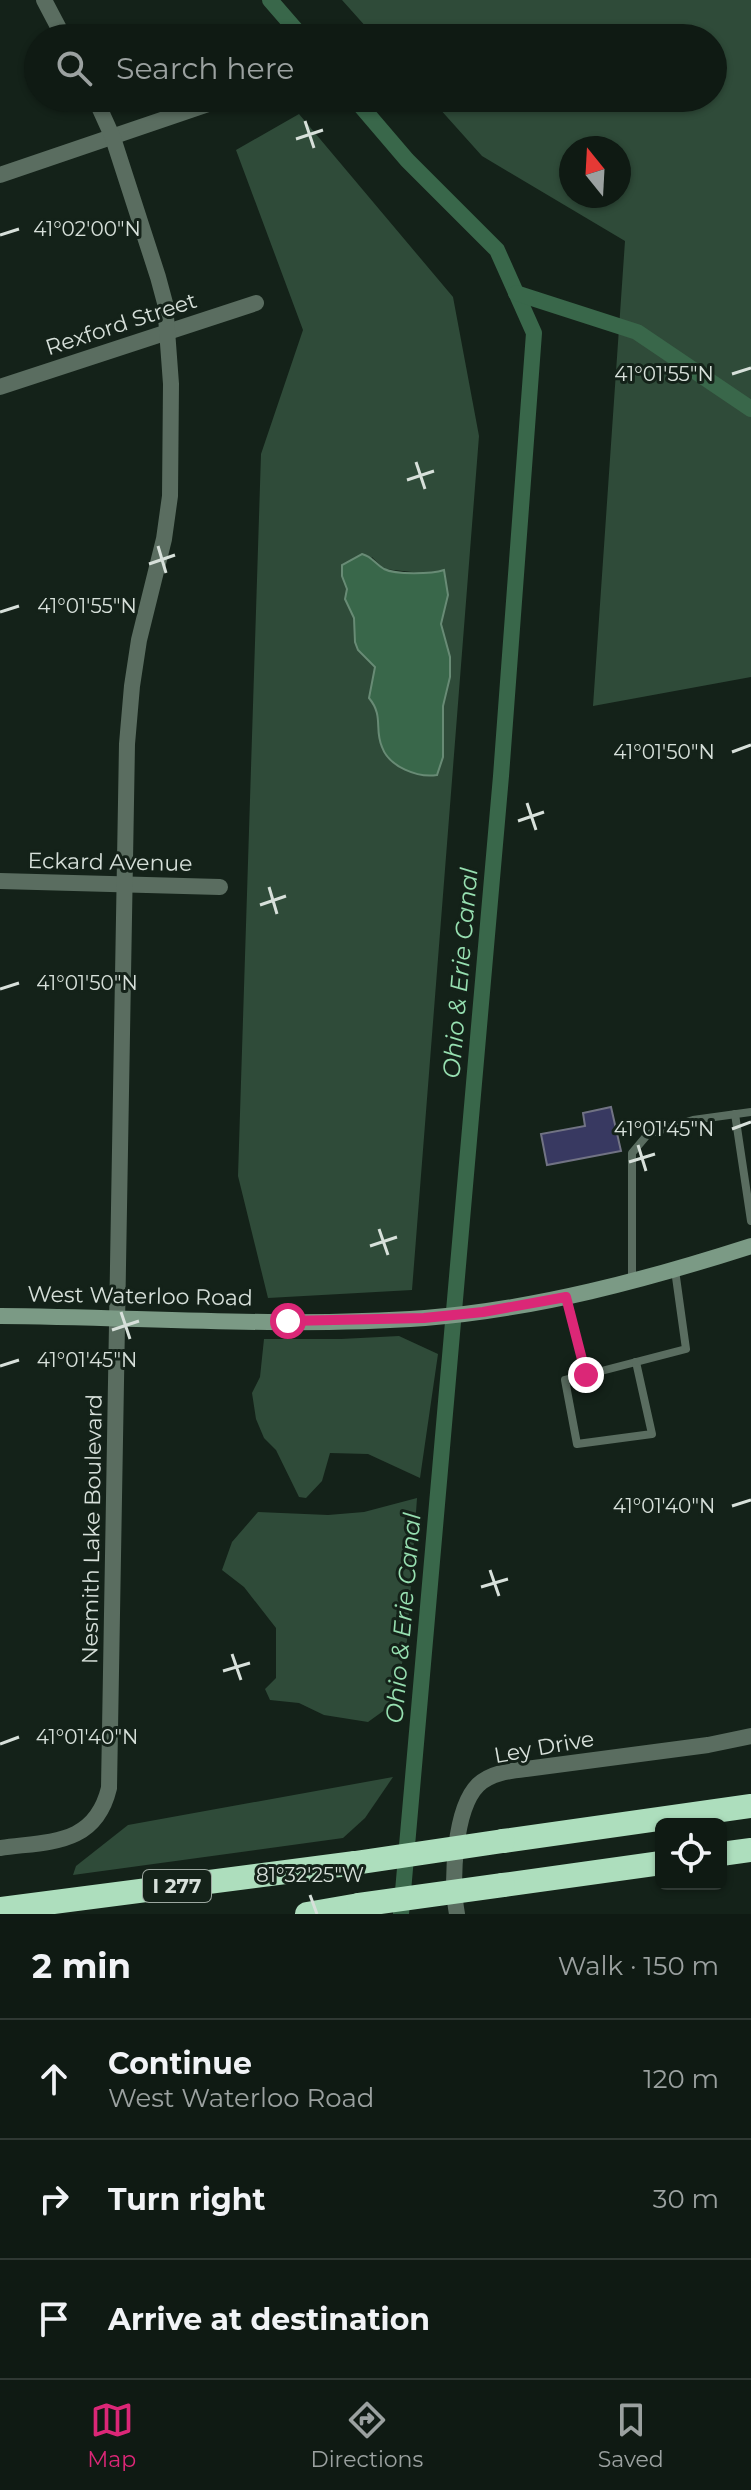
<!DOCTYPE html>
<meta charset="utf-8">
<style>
:root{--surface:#0f1a13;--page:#18231c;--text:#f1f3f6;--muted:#9ba1a0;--line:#2f3833;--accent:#db2777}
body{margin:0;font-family:Montserrat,sans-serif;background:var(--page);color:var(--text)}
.controls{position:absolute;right:24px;bottom:24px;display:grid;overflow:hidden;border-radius:12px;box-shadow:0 2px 6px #0004}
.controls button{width:72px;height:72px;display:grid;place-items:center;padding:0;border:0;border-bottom:2px solid var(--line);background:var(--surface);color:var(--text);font:40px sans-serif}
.compass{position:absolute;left:559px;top:136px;width:72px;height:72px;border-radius:50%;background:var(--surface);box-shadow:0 2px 6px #0004;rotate:342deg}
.stop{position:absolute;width:24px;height:24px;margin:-18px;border:6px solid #db2777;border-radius:50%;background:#fff}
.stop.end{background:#db2777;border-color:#fff;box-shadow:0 2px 8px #0008}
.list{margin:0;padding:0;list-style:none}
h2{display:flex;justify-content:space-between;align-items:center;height:104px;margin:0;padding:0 32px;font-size:34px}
h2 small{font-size:26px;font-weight:400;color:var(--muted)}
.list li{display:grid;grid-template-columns:52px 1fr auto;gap:24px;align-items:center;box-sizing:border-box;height:120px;padding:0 32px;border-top:2px solid var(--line)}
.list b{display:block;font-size:30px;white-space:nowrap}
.list p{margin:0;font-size:26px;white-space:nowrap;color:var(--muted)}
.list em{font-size:26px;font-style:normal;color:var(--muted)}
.icon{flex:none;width:44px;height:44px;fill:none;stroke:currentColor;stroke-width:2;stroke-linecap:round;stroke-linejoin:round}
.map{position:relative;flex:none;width:751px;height:1914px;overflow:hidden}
.search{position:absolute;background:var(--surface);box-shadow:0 2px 6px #0004;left:24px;right:24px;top:24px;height:88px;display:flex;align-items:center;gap:20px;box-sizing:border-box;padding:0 28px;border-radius:44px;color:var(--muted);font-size:30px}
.sheet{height:464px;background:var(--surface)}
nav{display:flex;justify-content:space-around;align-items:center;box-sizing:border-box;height:112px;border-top:2px solid var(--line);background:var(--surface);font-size:22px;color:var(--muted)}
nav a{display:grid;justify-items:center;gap:4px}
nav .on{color:var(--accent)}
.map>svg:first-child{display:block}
</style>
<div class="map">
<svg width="751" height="1914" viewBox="0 0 751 1914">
<rect width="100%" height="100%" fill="#142219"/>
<!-- green -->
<g fill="#2f4b39" fill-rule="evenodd">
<path d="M 342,0 L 751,0 L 751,677 L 593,706 L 625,241 L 482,156 L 430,98 L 713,98 L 713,38 L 376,38 ZM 571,148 L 619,148 L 619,196 L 571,196 Z"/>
<path d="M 299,114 L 453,297 L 479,436 L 412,1290 L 268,1298 L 238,1176 L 261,454 L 303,330 L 236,150 ZM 372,557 L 384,569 L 421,573 L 444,571 L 448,595 L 441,624 L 450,657 L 450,677 L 443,706 L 443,757 L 381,746 C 379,728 381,712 369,698 L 375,667 L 358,650 L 352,609 L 345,598 L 347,589 Z"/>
<polygon points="399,1336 438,1354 420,1478 368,1454 330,1453 322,1481 306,1498 299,1497 276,1450 264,1438 256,1419 252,1393 260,1377 264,1339 341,1339"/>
<polygon points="417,1498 407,1641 393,1704 368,1722 324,1715 299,1703 270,1700 265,1689 276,1678 276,1628 244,1587 222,1570 232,1542 258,1512 328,1515 364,1512"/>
<polygon points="393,1777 365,1818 343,1838 73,1875 76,1866 128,1825"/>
</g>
<!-- water -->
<path fill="#39674a" stroke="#688b75" stroke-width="2" d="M 362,554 C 373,557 375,564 384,569 C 396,575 432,574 444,570 L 448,595 L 441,624 L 450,657 L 450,677 L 443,706 L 443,757 L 437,775 C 418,778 389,767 382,747 C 374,729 384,716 369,698 L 375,667 L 358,650 L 355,642 L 354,618 L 345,599 L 347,589 L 342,576 L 342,565 Z"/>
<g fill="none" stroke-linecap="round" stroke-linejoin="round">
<!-- canal -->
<g stroke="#39674a" stroke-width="16">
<polyline points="270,0 303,38"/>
<polyline points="354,98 407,160 497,250 534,333 501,776 401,1914"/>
<polyline points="516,293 637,332 751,409"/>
</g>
</g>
<!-- building -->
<polygon fill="#383961" stroke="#717384" stroke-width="2" points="611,1107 621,1151 547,1165 541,1134 585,1126 583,1113"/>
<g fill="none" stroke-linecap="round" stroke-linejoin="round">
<!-- service -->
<g stroke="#5a6d60" stroke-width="8">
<polyline points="735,1114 751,1221"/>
<polyline points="632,1282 632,1153 648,1134 693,1120 751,1112"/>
<polyline points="566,1297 586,1375 686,1349 675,1270"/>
<polyline points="586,1375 565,1380 577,1444 652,1434 636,1362"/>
</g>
<!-- minor -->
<g stroke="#5a6d60" stroke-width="16">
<polyline points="44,0 64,38"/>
<polyline points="0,175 226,98"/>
<polyline points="0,387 256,303"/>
<polyline points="0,881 220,887"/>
<path d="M 0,1848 C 49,1841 95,1846 109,1788 L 127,744 L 132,686 L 139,640 L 164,539 L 170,496 L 171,384 L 165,303 L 158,277 L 113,138 L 95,98"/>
<path d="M 457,1914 C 451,1882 454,1809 478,1785 C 491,1773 509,1771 526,1769 L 708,1745 L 751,1736"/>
</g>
<!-- secondary -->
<path stroke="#7b9a85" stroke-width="16" d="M 0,1316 C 141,1317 284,1328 425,1318 C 537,1309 645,1280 751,1246"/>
<!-- motorway -->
<g stroke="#addebd" stroke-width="24">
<polyline points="503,1841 751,1806"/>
<polyline points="721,1854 751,1850"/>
<polyline points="503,1885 661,1863"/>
<polyline points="0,1909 355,1863"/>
<polyline points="307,1914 359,1905"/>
</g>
<!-- motorway-bridge -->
<g stroke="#addebd" stroke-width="24">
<polyline points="355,1863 503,1841"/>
<polyline points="359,1905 503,1885"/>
</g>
</g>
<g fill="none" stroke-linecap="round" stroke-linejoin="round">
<!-- route -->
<polyline stroke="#db2777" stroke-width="10" points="288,1321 424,1318 483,1312 566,1297 586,1375"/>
</g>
<!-- ticks -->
<path fill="none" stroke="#d7e0da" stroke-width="3" d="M 305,121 L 314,148M 296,139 L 323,130M 0,235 L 19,229M 732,374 L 751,368M 416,462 L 425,489M 407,480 L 434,471M 158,546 L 166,573M 149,564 L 175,555M 0,612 L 19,606M 732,752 L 751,745M 527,803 L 536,830M 518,821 L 544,812M 269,887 L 277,914M 260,905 L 286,896M 0,989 L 19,983M 732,1129 L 751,1122M 638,1145 L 646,1171M 629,1162 L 655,1154M 379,1229 L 388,1255M 370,1246 L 397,1237M 121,1312 L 130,1339M 112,1330 L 139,1321M 0,1366 L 19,1360M 732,1506 L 751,1500M 490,1570 L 499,1596M 481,1587 L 508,1579M 232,1654 L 241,1680M 223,1671 L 250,1663M 0,1744 L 19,1737M 310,1895 L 317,1914"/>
<g text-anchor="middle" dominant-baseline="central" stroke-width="6" stroke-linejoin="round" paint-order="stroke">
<!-- shield labels -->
<rect fill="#142219" stroke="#9ca7a0" stroke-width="2" x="143" y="1870" width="68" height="32" rx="6"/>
<g font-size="20" font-weight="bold" fill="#d7e0da">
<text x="177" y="1886">I 277</text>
</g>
<!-- street labels -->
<g font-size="22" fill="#d7e0da" stroke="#142219">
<text transform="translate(121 324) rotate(-18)">Rexford Street</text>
<text transform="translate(110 862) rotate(1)">Eckard Avenue</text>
<text transform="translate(140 1296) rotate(1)">West Waterloo Road</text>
<text transform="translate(92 1529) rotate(-89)">Nesmith Lake Boulevard</text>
<text transform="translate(544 1747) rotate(-10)">Ley Drive</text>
</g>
<!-- water labels -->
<g font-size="24" font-style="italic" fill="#97e0b1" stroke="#142219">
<text transform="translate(460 973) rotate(-85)">Ohio &amp; Erie Canal</text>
<text transform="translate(403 1618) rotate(-85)">Ohio &amp; Erie Canal</text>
</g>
</g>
<g font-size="20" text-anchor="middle" fill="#d7e0da" stroke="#142219" stroke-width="6" stroke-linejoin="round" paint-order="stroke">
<text x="87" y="236">41°02'00"N</text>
<text x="664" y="381">41°01'55"N</text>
<text x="87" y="613">41°01'55"N</text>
<text x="664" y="759">41°01'50"N</text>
<text x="87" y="990">41°01'50"N</text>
<text x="664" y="1136">41°01'45"N</text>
<text x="87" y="1367">41°01'45"N</text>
<text x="664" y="1513">41°01'40"N</text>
<text x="87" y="1744">41°01'40"N</text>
<text x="310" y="1882">81°32'25"W</text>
</g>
</svg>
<div class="controls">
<button><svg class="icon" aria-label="locate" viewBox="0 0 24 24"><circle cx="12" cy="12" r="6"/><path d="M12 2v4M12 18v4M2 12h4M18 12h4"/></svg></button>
</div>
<svg class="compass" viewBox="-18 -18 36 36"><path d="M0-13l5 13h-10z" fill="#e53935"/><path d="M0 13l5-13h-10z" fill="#9ba1a0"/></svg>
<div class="stop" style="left:288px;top:1321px"></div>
<div class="stop end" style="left:586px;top:1375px"></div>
<div class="search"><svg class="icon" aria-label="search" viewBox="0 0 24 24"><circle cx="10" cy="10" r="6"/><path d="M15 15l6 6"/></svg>Search here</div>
</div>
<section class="sheet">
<h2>2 min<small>Walk · 150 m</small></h2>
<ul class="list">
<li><svg class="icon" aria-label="ahead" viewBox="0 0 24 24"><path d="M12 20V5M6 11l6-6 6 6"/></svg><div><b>Continue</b><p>West Waterloo Road</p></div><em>120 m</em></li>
<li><svg class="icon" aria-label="right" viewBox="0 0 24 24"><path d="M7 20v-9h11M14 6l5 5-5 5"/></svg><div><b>Turn right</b></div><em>30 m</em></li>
<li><svg class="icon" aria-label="arrive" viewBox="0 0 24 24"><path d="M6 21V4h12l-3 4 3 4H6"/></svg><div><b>Arrive at destination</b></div></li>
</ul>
</section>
<nav>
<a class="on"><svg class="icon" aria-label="map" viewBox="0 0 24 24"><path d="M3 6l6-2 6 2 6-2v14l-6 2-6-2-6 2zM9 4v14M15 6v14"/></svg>Map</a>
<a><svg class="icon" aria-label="directions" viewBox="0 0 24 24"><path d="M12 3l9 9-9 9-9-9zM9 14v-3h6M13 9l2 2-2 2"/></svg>Directions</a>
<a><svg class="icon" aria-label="saved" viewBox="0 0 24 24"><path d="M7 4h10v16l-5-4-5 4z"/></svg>Saved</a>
</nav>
